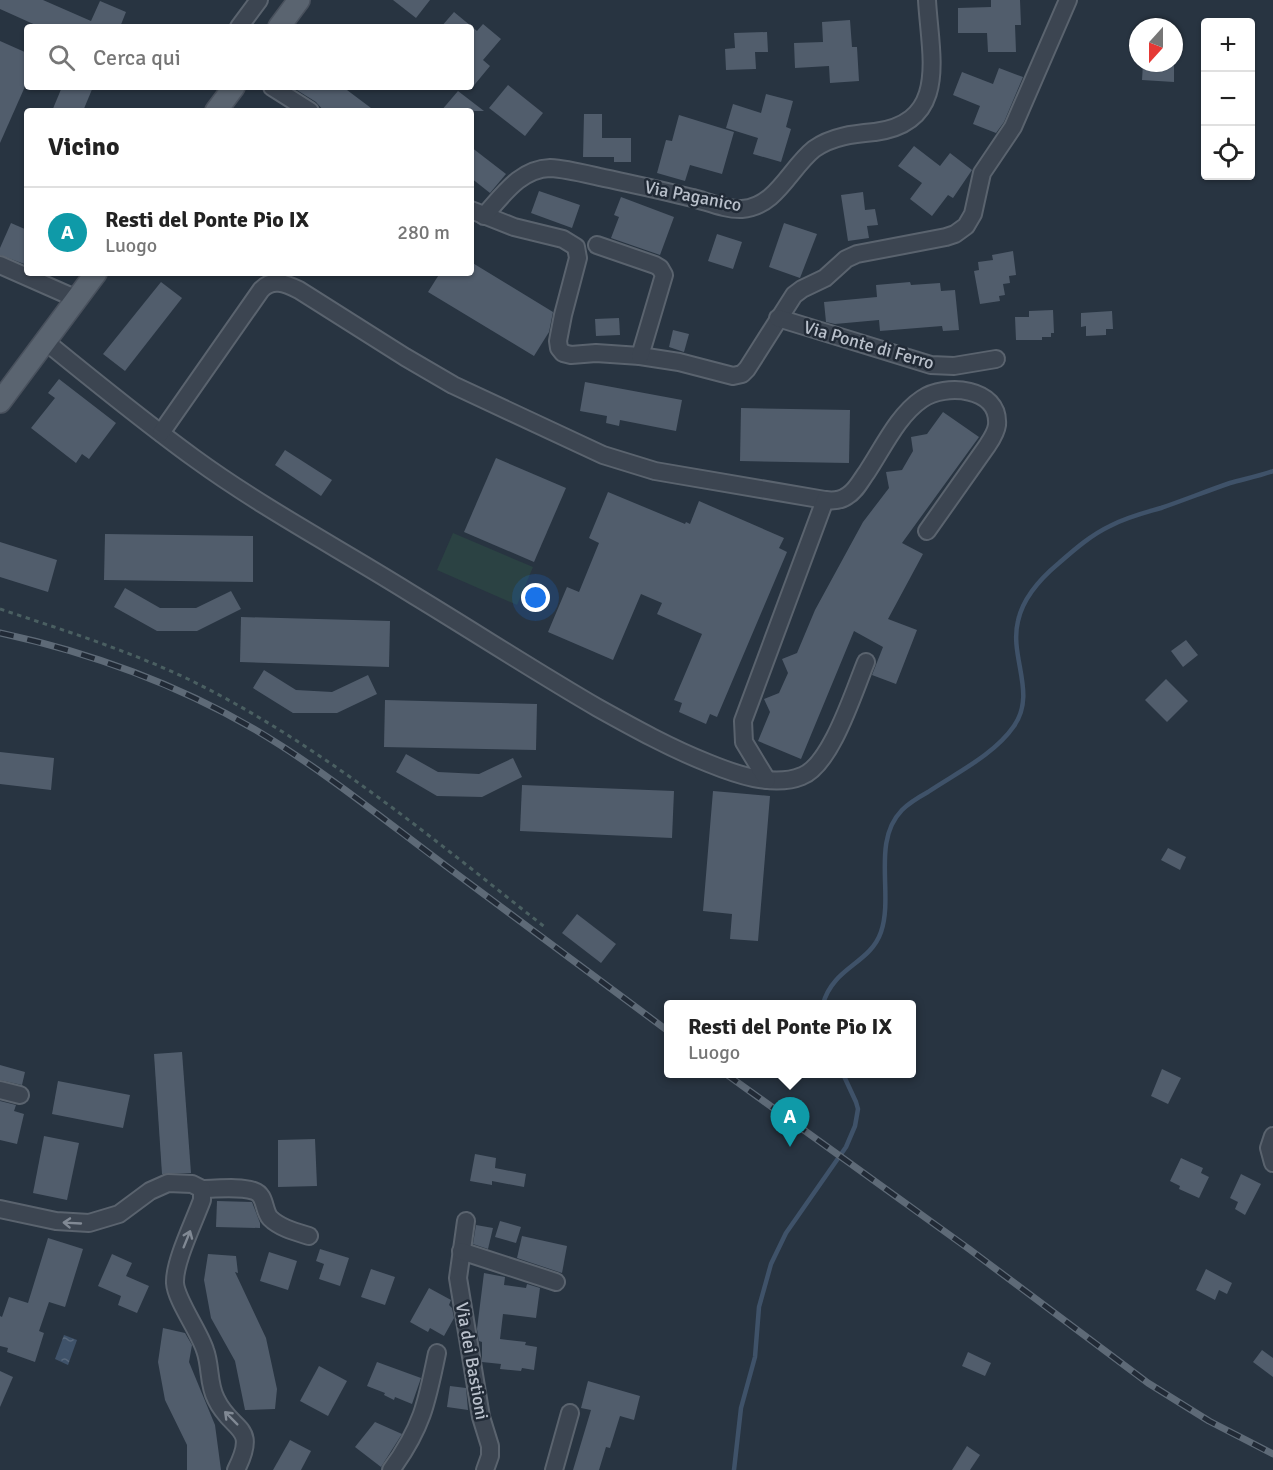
<!DOCTYPE html>
<html lang="it">
<meta charset="utf-8">
<style>
:root{--surface:#fff;--page:#f6f6f6;--text:#222;--muted:#767676;--line:#e0e0e0;--accent:#566880}
body{margin:0;font-family:Signika,sans-serif;background:var(--page);color:var(--text)}
.controls{position:absolute;right:18px;top:18px;display:grid;overflow:hidden;border-radius:6px;box-shadow:0 2px 4px #0004}
.controls button{width:54px;height:54px;display:grid;place-items:center;padding:0;border:0;border-bottom:2px solid var(--line);background:var(--surface);color:var(--text);font:30px sans-serif}
.compass{position:absolute;left:1129px;top:18px;width:54px;height:54px;border-radius:50%;background:var(--surface);box-shadow:0 2px 4px #0004;rotate:201deg}
.you{position:absolute;left:536px;top:598px;width:21px;height:21px;margin:-15px;border:4px solid #fff;border-radius:50%;background:#1a73e8;box-shadow:0 0 0 9px #1a73e833}
.badge{display:grid;place-items:center;width:39px;height:39px;border-radius:50%;background:var(--accent);color:#fff;font-size:20px;font-weight:700}
.pin{position:absolute;translate:-50% -50px;filter:drop-shadow(0 2px 3px #0008)}
.pin::after{content:'';position:absolute;top:32px;width:21px;height:18px;background:inherit;clip-path:polygon(0 0,100% 0,50% 100%)}
.popup{position:absolute;left:664px;top:1000px;width:252px;height:78px;box-sizing:border-box;display:grid;place-content:center;border-radius:6px;background:var(--surface);filter:drop-shadow(0 2px 4px #0005);font-size:20px;white-space:nowrap;color:var(--muted)}
.popup b{font-size:22px;color:var(--text)}
.popup::after{content:'';position:absolute;left:50%;top:100%;margin-left:-12px;border:12px solid transparent;border-top-color:var(--surface)}
.list{margin:0;padding:0;list-style:none}
h2{display:flex;justify-content:space-between;align-items:center;height:78px;margin:0;padding:0 24px;font-size:26px}
h2 small{font-size:20px;font-weight:400;color:var(--muted)}
.list li{display:grid;grid-template-columns:39px 1fr auto;gap:18px;align-items:center;box-sizing:border-box;height:90px;padding:0 24px;border-top:2px solid var(--line)}
.list b{display:block;font-size:22px;white-space:nowrap}
.list p{margin:0;font-size:20px;white-space:nowrap;color:var(--muted)}
.list em{font-size:20px;font-style:normal;color:var(--muted)}
.icon{flex:none;width:33px;height:33px;fill:none;stroke:currentColor;stroke-width:2;stroke-linecap:round;stroke-linejoin:round}
.map{position:relative;flex:none;width:1273px;height:1470px;overflow:hidden}
.search{position:absolute;background:var(--surface);box-shadow:0 2px 4px #0004;left:24px;top:24px;width:450px;height:66px;display:flex;align-items:center;gap:15px;box-sizing:border-box;padding:0 21px;border-radius:6px;color:var(--muted);font-size:22px}
.panel{position:absolute;background:var(--surface);box-shadow:0 2px 4px #0004;left:24px;top:108px;width:450px;height:168px;border-radius:6px}
.map>svg:first-child{display:block}
</style>
<div class="map">
<svg width="1273" height="1470" viewBox="0 0 1273 1470">
<defs>
<pattern id="water-ripples" width="26" height="14" patternUnits="userSpaceOnUse" patternTransform="scale(1.5)"><rect width="26" height="14" fill="#3f5269"/><path d="M2 4q2-2 4 0t4 0M15 11q2-2 4 0t4 0" fill="none" stroke="#59697d"/></pattern>
</defs>
<rect width="100%" height="100%" fill="#283441"/>
<!-- park -->
<polygon fill="#2b4243" points="453,533 533,567 517,605 437,570"/>
<!-- water -->
<polygon fill="url(#water-ripples)" points="64,1335 77,1340 68,1365 55,1359"/>
<g fill="none" stroke-linecap="round" stroke-linejoin="round">
<!-- stream -->
<g stroke="#3f5269" stroke-width="4.5">
<path d="M 823,1004 C 833,967 870,964 881,932 C 894,894 871,842 902,810 C 909,803 919,797 928,792 C 956,773 994,755 1014,726 C 1037,693 1009,657 1018,621 C 1023,597 1041,578 1059,563 C 1075,549 1091,535 1110,526 C 1127,517 1144,513 1161,508 C 1184,500 1207,491 1230,483 C 1244,479 1259,476 1273,471"/>
<polyline points="734,1470 741,1408 755,1357 759,1307 771,1264 786,1233 846,1147 855,1126 858,1109 856,1102 843,1074"/>
</g>
</g>
<!-- building -->
<g fill="#515d6c">
<polygon points="0,0 43,0 91,21 100,1 126,12 120,27 40,27 0,9"/>
<polygon points="393,0 430,0 416,18"/>
<polygon points="991,0 1020,0 1021,25 1015,25 1016,52 988,52 987,33 958,33 958,8 991,7"/>
<polygon points="454,12 477,31 483,24 501,39 483,60 490,66 471,89 471,27 441,27"/>
<polygon points="850,20 852,47 857,47 859,81 830,83 829,66 795,68 794,43 823,42 822,22"/>
<polygon points="767,32 768,52 755,52 756,69 726,70 725,49 735,48 734,33"/>
<polygon points="0,41 27,53 27,82 0,143"/>
<polygon points="1143,63 1174,64 1174,82 1142,80"/>
<polygon points="999,68 1023,77 1004,122 996,133 973,124 980,106 953,95 962,72 993,84"/>
<polygon points="508,85 543,113 525,136 489,108"/>
<polygon points="62,87 93,87 83,111 52,111"/>
<polygon points="292,87 343,87 375,111 324,111 316,102"/>
<polygon points="458,91 484,111 441,111"/>
<polygon points="766,94 793,101 786,127 791,129 781,162 753,154 758,138 726,128 733,104 761,113"/>
<polygon points="584,114 602,114 602,138 631,138 631,162 614,162 614,157 583,157"/>
<polygon points="679,115 734,132 722,174 690,165 685,181 657,173 666,140 672,141"/>
<polygon points="914,146 940,166 950,153 972,170 953,198 948,195 932,216 910,199 922,183 898,166"/>
<polygon points="471,147 506,174 490,193 471,178"/>
<polygon points="539,191 580,205 572,228 531,213"/>
<polygon points="863,192 865,210 875,209 878,225 867,226 869,238 848,241 841,195"/>
<polygon points="621,197 674,217 660,255 611,238 619,217 614,215"/>
<polygon points="11,223 27,230 27,265 0,255 0,248"/>
<polygon points="784,223 817,234 800,278 769,267"/>
<polygon points="717,234 742,242 733,269 708,261"/>
<polygon points="1013,251 1016,275 1009,276 1010,283 1003,284 1005,295 999,296 1000,301 980,304 974,271 979,270 978,262 993,260 992,255"/>
<polygon points="471,262 553,312 549,332 534,356 428,292 440,273 471,273"/>
<polygon points="161,282 182,298 125,371 103,354"/>
<polygon points="910,282 911,285 940,283 941,291 955,290 959,330 943,331 942,326 880,331 879,320 835,324 826,322 824,302 877,297 876,285"/>
<polygon points="1053,310 1054,333 1051,333 1051,337 1042,337 1042,340 1016,340 1015,317 1029,317 1029,311"/>
<polygon points="1112,311 1113,329 1106,329 1106,335 1086,336 1086,326 1081,327 1081,313"/>
<polygon points="619,318 620,335 596,336 595,319"/>
<polygon points="673,330 689,334 684,352 669,347"/>
<polygon points="59,379 116,423 89,459 82,454 76,463 31,428 55,398 48,393"/>
<polygon points="585,382 682,400 676,431 620,420 619,426 606,423 607,416 580,411"/>
<polygon points="741,408 850,410 849,463 740,461"/>
<polygon points="943,412 979,437 902,543 923,554 888,619 917,630 896,684 872,675 883,647 854,631 801,759 758,741 770,712 764,699 779,693 788,673 782,659 797,653 815,610 863,522 889,488 886,472 902,470 913,451 911,437 927,434"/>
<polygon points="285,450 332,480 321,496 275,465"/>
<polygon points="496,458 566,488 534,562 464,532"/>
<polygon points="608,492 685,524 686,522 690,524 699,501 784,538 779,548 787,552 717,717 710,714 706,724 679,712 682,703 674,700 702,634 657,614 662,603 641,594 613,660 548,632 567,587 579,592 599,543 589,538"/>
<polygon points="105,534 253,536 253,582 104,580"/>
<polygon points="0,542 57,560 48,592 0,577"/>
<polygon points="125,588 160,608 196,608 231,591 241,609 197,631 157,631 114,607"/>
<polygon points="241,617 390,621 389,667 240,662"/>
<polygon points="1186,640 1198,655 1183,667 1171,651"/>
<polygon points="264,670 296,690 332,692 368,675 377,694 337,713 293,713 253,688"/>
<polygon points="1166,679 1188,701 1167,722 1145,700"/>
<polygon points="385,700 537,704 536,750 384,747"/>
<polygon points="0,752 54,758 51,790 0,784"/>
<polygon points="406,754 438,772 479,774 513,758 522,777 482,797 437,796 396,772"/>
<polygon points="522,785 674,791 672,838 520,831"/>
<polygon points="713,791 770,796 758,941 730,939 732,914 703,911"/>
<polygon points="1168,848 1186,857 1180,870 1161,860"/>
<polygon points="577,914 616,944 601,963 562,933"/>
<polygon points="182,1052 191,1173 162,1174 154,1054"/>
<polygon points="0,1065 25,1072 22,1085 0,1080"/>
<polygon points="1162,1069 1181,1078 1168,1104 1151,1096"/>
<polygon points="58,1081 130,1095 123,1128 52,1114"/>
<polygon points="0,1101 16,1105 14,1111 24,1114 17,1144 0,1140"/>
<polygon points="44,1136 79,1143 67,1200 33,1193"/>
<polygon points="315,1139 317,1186 278,1187 278,1140"/>
<polygon points="475,1154 496,1158 495,1168 526,1174 524,1187 492,1181 492,1185 470,1181"/>
<polygon points="1181,1158 1203,1168 1201,1173 1209,1177 1199,1198 1179,1189 1180,1186 1170,1181"/>
<polygon points="1241,1174 1261,1184 1245,1215 1235,1209 1238,1202 1230,1198"/>
<polygon points="217,1201 252,1202 260,1223 260,1228 216,1227"/>
<polygon points="500,1221 521,1227 516,1243 495,1237"/>
<polygon points="476,1225 493,1228 488,1249 473,1244"/>
<polygon points="522,1236 567,1246 562,1273 517,1258"/>
<polygon points="48,1238 83,1249 65,1307 49,1302 39,1331 44,1333 35,1362 7,1352 8,1348 0,1346 0,1316 2,1317 9,1297 28,1303"/>
<polygon points="320,1249 349,1258 340,1286 319,1279 324,1264 316,1261"/>
<polygon points="269,1252 297,1261 288,1290 260,1281"/>
<polygon points="112,1254 132,1263 126,1276 149,1286 137,1313 118,1305 121,1296 98,1286"/>
<polygon points="208,1254 236,1256 238,1273 235,1272 266,1338 277,1389 275,1409 245,1410 235,1361 211,1318 204,1280"/>
<polygon points="371,1269 395,1277 385,1305 361,1297"/>
<polygon points="1206,1269 1232,1283 1227,1294 1219,1290 1215,1300 1196,1290"/>
<polygon points="484,1273 505,1277 504,1285 526,1288 527,1284 540,1288 536,1318 503,1314 500,1339 526,1342 525,1345 537,1347 534,1370 522,1368 521,1371 500,1369 501,1364 482,1362 482,1342 479,1341 477,1329"/>
<polygon points="429,1288 451,1300 449,1305 452,1308 454,1318 444,1336 430,1328 428,1332 410,1322"/>
<polygon points="163,1328 185,1333 192,1345 189,1362 215,1425 221,1470 187,1470 187,1445 165,1400 158,1362"/>
<polygon points="1262,1350 1273,1358 1273,1377 1253,1362"/>
<polygon points="968,1352 991,1363 985,1376 962,1366"/>
<polygon points="377,1362 421,1378 412,1404 395,1397 394,1400 384,1395 385,1393 367,1386"/>
<polygon points="319,1366 347,1381 328,1416 300,1401"/>
<polygon points="0,1371 13,1377 0,1407"/>
<polygon points="588,1381 640,1396 634,1420 620,1416 610,1448 606,1447 599,1470 573,1470 591,1410 581,1408"/>
<polygon points="450,1386 466,1388 468,1410 447,1407"/>
<polygon points="375,1422 402,1434 381,1467 355,1447"/>
<polygon points="290,1440 311,1451 301,1470 273,1470"/>
<polygon points="967,1446 980,1455 970,1470 952,1470"/>
</g>
<g fill="none" stroke-linecap="round" stroke-linejoin="round">
<!-- minor casing -->
<g stroke="#5a636e" stroke-width="20">
<g id="minor">
<polyline points="239,27 259,0"/>
<polyline points="272,87 310,111"/>
<polyline points="471,210 514,227 563,239 576,247 578,258 563,315 558,341 559,348 563,353 571,355 596,353 640,356 679,362 733,376 742,374 747,369 794,295 802,289 825,278 846,259 857,254 946,237 955,234 966,226 973,214 982,173 1013,127 1068,0"/>
<path d="M 484,216 C 503,195 520,169 550,168 C 568,169 586,174 604,178 C 634,184 663,191 693,198 C 708,202 727,210 742,209 C 776,207 790,168 814,149 C 832,136 854,134 875,132 C 950,122 930,55 927,0"/>
<polyline points="597,245 655,265 660,268 664,275 640,356"/>
<polyline points="0,265 77,299"/>
<polyline points="778,318 931,365 954,366 996,359"/>
<path d="M 45,341 C 94,381 143,421 194,458 C 264,509 342,550 415,596 C 476,633 536,672 598,708 C 634,728 670,748 708,763 C 735,774 773,788 802,776 C 831,765 854,691 866,662"/>
<path d="M 161,433 L 261,290 C 272,278 285,283 299,290 L 405,357 L 453,385 L 603,455 L 655,471 L 825,500"/>
<path d="M 767,780 L 744,742 L 743,721 L 825,500 C 832,501 840,501 847,496 C 856,491 861,480 867,472 C 883,448 898,415 922,399 C 945,383 1000,387 997,425 C 996,433 991,440 987,446 L 927,531"/>
<polyline points="0,1090 20,1095"/>
<polyline points="1273,1136 1269,1148 1273,1163"/>
<path d="M 202,1189 C 218,1189 239,1186 254,1191 C 266,1195 263,1210 270,1218 C 280,1228 296,1232 309,1236"/>
<path d="M 0,1209 L 56,1221 L 89,1223 L 119,1214 L 150,1191 L 168,1183 L 192,1184 L 202,1189 L 202,1200 C 194,1222 174,1262 175,1283 C 176,1300 199,1331 205,1350 C 211,1366 208,1384 216,1399 C 232,1433 259,1424 236,1470"/>
<polyline points="466,1221 458,1278 481,1417 490,1446 490,1456 485,1470"/>
<polyline points="461,1251 556,1282"/>
<path d="M 391,1470 C 422,1428 427,1402 437,1353"/>
<polyline points="554,1470 570,1413"/>
</g>
</g>
<!-- major casing -->
<g stroke="#49515d" stroke-width="24">
<g id="major">
<polyline points="279,27 299,0"/>
<polyline points="216,111 234,87"/>
<polyline points="0,402 96,273"/>
</g>
</g>
<!-- path -->
<path stroke="#4a5f61" stroke-width="3" stroke-dasharray="4.5 4.5" stroke-linecap="butt" d="M 0,609 C 63,630 127,650 188,679 C 319,743 432,838 546,928"/>
<!-- minor -->
<use href="#minor" stroke="#3c4551" stroke-width="16"/>
<!-- major -->
<use href="#major" stroke="#5a6470" stroke-width="21"/>
<!-- rail casing -->
<g stroke="#5e6a77" stroke-width="7">
<g id="rail">
<path d="M 0,633 C 88,652 176,684 254,729 C 322,769 383,819 446,866 C 520,921 594,976 668,1031"/>
<polyline points="726,1074 969,1249 1148,1383 1209,1421 1273,1454"/>
</g>
</g>
<!-- rail -->
<use href="#rail" stroke="#212a36" stroke-width="4.5" stroke-dasharray="14" stroke-linecap="butt"/>
</g>
<!-- one-way arrows -->
<defs><path id="oneway-shaft" d="M-6 0H5M1.5-3L5.5 0L1.5 3" fill="none" stroke-width="1.6" stroke-linecap="round" stroke-linejoin="round" transform="scale(1.5)"/></defs>
<g stroke="#818994">
<use href="#oneway-shaft" transform="translate(72 1223) rotate(-177)"/>
<use href="#oneway-shaft" transform="translate(187 1239) rotate(-68)"/>
<use href="#oneway-shaft" transform="translate(231 1418) rotate(-135)"/>
</g>
<g text-anchor="middle" dominant-baseline="central" stroke-width="5" stroke-linejoin="round" paint-order="stroke">
<!-- street labels -->
<g font-size="18" fill="#b9c0cb" stroke="#212a36">
<text transform="translate(693 196) rotate(11)">Via Paganico</text>
<text transform="translate(869 345) rotate(16)">Via Ponte di Ferro</text>
<text transform="translate(472 1361) rotate(80)">Via dei Bastioni</text>
</g>
</g>
</svg>
<div class="controls">
<button>+</button>
<button>−</button>
<button><svg class="icon" aria-label="locate" viewBox="0 0 24 24"><circle cx="12" cy="12" r="6"/><path d="M12 2v4M12 18v4M2 12h4M18 12h4"/></svg></button>
</div>
<svg class="compass" viewBox="-18 -18 36 36"><path d="M0-13l5 13h-10z" fill="#e53935"/><path d="M0 13l5-13h-10z" fill="#767676"/></svg>
<div class="you"></div>
<div class="pin badge" style="left:790px;top:1147px;background:#0f9aa8">A</div>
<div class="popup"><b>Resti del Ponte Pio IX</b>Luogo</div>
<div class="search"><svg class="icon" aria-label="search" viewBox="0 0 24 24"><circle cx="10" cy="10" r="6"/><path d="M15 15l6 6"/></svg>Cerca qui</div>
<section class="panel">
<h2>Vicino<small></small></h2>
<ul class="list">
<li><span class="badge" style="background:#0f9aa8">A</span><div><b>Resti del Ponte Pio IX</b><p>Luogo</p></div><em>280 m</em></li>
</ul>
</section>
</div>
